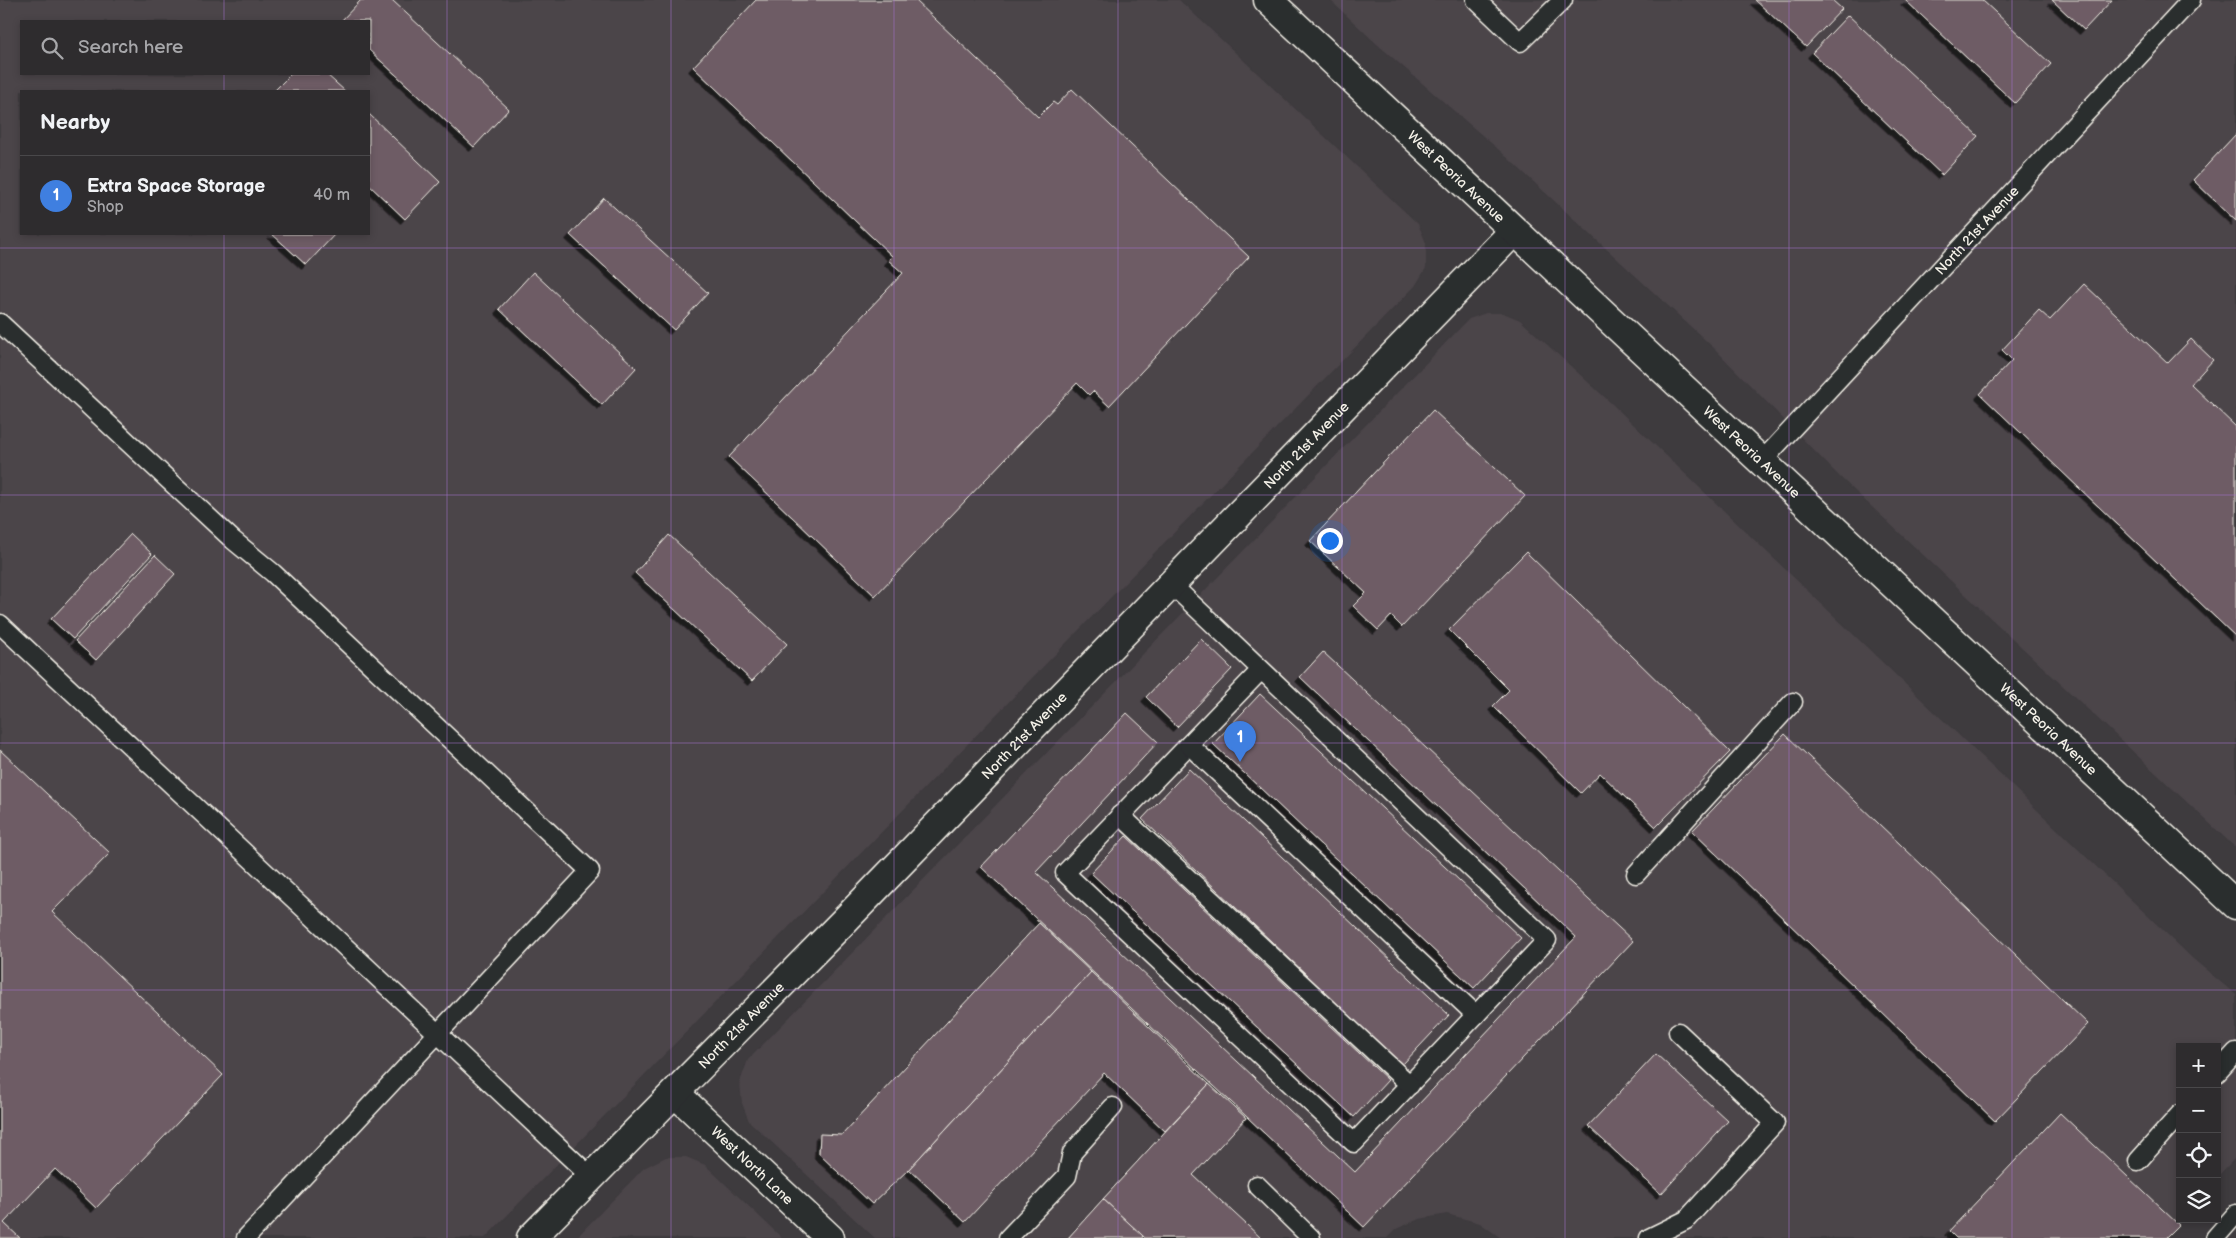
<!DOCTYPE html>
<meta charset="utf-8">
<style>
:root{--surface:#2e2c2e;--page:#3a383a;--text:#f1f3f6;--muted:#a7a7aa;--line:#49484a;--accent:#ff9aa2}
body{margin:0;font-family:"Balsamiq Sans",sans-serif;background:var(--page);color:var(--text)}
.controls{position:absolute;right:15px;bottom:15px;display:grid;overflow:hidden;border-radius:0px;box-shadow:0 2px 8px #0003}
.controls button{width:45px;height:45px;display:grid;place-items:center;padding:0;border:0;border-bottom:1px solid var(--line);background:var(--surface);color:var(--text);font:25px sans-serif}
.you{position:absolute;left:1329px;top:540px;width:18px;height:18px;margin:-12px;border:4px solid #fff;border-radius:50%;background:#1a73e8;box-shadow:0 0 0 8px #1a73e833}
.badge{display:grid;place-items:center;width:32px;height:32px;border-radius:50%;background:var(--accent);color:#fff;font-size:16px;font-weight:700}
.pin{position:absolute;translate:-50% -41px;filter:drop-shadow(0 1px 2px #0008)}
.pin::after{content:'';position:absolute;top:26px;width:18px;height:15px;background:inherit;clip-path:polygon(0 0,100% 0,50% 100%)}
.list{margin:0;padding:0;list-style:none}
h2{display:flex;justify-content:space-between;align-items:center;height:65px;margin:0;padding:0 20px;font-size:21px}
h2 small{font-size:16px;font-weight:400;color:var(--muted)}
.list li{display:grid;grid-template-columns:32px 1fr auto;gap:15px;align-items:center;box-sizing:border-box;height:80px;padding:0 20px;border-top:1px solid var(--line)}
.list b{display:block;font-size:19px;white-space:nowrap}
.list p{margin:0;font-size:16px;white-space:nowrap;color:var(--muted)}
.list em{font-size:16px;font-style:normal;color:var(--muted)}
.icon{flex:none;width:28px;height:28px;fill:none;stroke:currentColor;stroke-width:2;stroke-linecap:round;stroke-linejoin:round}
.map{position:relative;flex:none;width:2236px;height:1238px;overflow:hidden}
.search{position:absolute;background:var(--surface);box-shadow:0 2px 8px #0003;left:20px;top:20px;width:350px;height:55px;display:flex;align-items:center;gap:12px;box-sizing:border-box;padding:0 18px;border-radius:0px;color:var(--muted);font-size:19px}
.panel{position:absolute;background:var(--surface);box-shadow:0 2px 8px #0003;left:20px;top:90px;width:350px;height:145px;border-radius:0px}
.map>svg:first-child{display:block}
</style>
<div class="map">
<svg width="2236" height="1238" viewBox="0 0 2236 1238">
<defs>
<filter id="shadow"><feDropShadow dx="-4.5" dy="4.5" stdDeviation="0" flood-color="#0009"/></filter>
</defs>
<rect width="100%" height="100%" fill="#3e3b3e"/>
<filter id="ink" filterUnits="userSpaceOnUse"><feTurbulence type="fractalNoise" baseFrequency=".02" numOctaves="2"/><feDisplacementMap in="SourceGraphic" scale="10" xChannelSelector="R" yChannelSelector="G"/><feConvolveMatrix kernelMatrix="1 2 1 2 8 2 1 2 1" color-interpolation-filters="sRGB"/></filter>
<g filter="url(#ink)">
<!-- built -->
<g fill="#4c454a" fill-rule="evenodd">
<path d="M 0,0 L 1179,0 L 1418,224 L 1426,243 L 1426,268 L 1415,286 L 485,1238 L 0,1238 ZM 21,21 L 369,21 L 369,74 L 21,74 ZM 21,91 L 369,91 L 369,234 L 21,234 Z"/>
<polygon points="1330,0 2236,0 2236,848 1840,477 1714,348 1498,149 1377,44"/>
<polygon points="1486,313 1503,313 1520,320 1612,404 2193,959 2236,995 2236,1157 2217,1177 2217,1047 2180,1047 2180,1217 2160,1238 1501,1238 1480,1223 1447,1214 1419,1219 1396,1229 1387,1238 875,1238 749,1121 742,1103 740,1082 748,1060 1469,319"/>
<polygon points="666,1157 686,1157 705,1165 782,1238 576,1238 644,1168"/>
</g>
<!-- building -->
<g fill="#6e5c65" stroke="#f4f1e8" filter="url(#shadow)">
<polygon points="361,0 392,0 509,109 474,147 369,50 369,21 341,21"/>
<polygon points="756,0 915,0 1038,117 1053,102 1057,105 1072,89 1249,257 1109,406 1093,391 1089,395 1077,383 875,596 729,457 903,273 888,260 892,256 693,67"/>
<polygon points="1755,0 1832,0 1842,9 1806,47"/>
<polygon points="1905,0 1982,0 2051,64 2015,103"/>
<polygon points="2052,0 2112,0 2084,30"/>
<polygon points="1848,15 1978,136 1942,175 1812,53"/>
<polygon points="291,74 326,74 345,91 274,91"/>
<polygon points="369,114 440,182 405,219 369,185"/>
<polygon points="2236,134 2236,221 2193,180"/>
<polygon points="604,198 708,293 674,330 570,235"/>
<polygon points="272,234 335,234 306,265"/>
<polygon points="533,272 636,368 602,405 499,309"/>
<polygon points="2084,284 2168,363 2191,339 2213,360 2191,384 2236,427 2236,637 1980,394 2012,360 2002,350 2039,310 2050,320"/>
<polygon points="1433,410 1525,496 1402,627 1391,616 1378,630 1353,606 1366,593 1310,541"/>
<polygon points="131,534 152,554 73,639 51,619"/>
<polygon points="669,535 787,644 752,681 635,573"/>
<polygon points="1526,552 1730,752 1656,827 1600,773 1581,793 1493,706 1509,690 1449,630"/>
<polygon points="155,555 175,574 96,660 75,641"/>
<polygon points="1201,639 1232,669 1177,727 1146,697"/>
<polygon points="1323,652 1633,941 1364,1227 981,867 1127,713 1158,742 1036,872 1355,1172 1576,937 1300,677"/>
<polygon points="1260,694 1521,938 1474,988 1213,744"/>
<polygon points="1785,734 2088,1024 1995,1121 1692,831"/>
<polygon points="0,750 110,853 52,912 223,1075 96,1208 55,1169 4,1223 20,1238 0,1238"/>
<polygon points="1189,769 1449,1015 1402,1065 1142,819"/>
<polygon points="1126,836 1388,1080 1354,1117 1091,873"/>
<polygon points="1039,923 1091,972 909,1169 872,1204 819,1154 820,1134 842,1135"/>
<polygon points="1091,972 1209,1084 1165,1131 1104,1073 965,1222 909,1169"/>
<polygon points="1656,1054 1728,1121 1661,1194 1588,1126"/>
<polygon points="1209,1084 1246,1118 1193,1175 1261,1238 1145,1238 1103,1199"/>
<polygon points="2060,1113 2179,1225 2166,1238 1956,1238 1949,1231"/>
<polygon points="1103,1199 1143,1236 1142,1238 1068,1238"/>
</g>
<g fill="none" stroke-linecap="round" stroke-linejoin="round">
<!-- service casing -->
<g stroke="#f4f1e8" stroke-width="21">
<g id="service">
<polyline points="1476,0 1520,42 1563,0"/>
<polyline points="0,323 233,540 273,573 590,871 246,1238"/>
<path id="s1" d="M 1763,460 L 2191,0"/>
<polyline points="1171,584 1547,940 1354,1143 1065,873 1261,670"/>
<polyline points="0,624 591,1177"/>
<polyline points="1189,745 1476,1015"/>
<polyline points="1120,815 1410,1085"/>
<polyline points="1636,874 1793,702"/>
<polyline points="2217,1073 2236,1052"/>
<polyline points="2138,1161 2180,1114"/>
<polyline points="1257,1185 1311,1238"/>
<polyline points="1008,1238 1067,1176 1072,1153 1113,1107"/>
<polyline points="1649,1238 1686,1220 1775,1123 1678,1032"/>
<polyline points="2215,1238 2236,1214"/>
</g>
</g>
<!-- minor casing -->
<g stroke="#f4f1e8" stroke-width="31">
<g id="minor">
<path id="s2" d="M 675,1093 L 830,1238"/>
<path id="s3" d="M 531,1238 L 845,920 L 1514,231"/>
</g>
</g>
<!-- secondary casing -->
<g stroke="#f4f1e8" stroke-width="31">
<g id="secondary">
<path id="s4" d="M 1268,0 C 1590,303 1915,602 2236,905"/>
</g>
</g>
<!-- service -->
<use href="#service" stroke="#2a2d2e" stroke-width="18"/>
<!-- minor -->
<use href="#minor" stroke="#2a2d2e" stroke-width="28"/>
<!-- secondary -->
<use href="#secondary" stroke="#2a2d2e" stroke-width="28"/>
</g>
</g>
<!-- grid -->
<path fill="none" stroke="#a571cd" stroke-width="1" stroke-opacity="0.55" d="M 224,0 L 224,21M 447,0 L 447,1238M 671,0 L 671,1238M 894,0 L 894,1238M 1118,0 L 1118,1238M 1342,0 L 1342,1238M 1565,0 L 1565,1238M 1789,0 L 1789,1238M 2012,0 L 2012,1238M 224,74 L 224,91M 224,234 L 224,1238M 0,248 L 2236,248M 0,495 L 2236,495M 0,743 L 2236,743M 0,990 L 2236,990"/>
<g text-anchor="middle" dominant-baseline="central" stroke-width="4" stroke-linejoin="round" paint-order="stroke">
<!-- street labels -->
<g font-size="14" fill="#f4f1e8" stroke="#2a2d2e">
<text stroke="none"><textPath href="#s4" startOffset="258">West Peoria Avenue</textPath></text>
<text stroke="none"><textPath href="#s1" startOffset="314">North 21st Avenue</textPath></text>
<text stroke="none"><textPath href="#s3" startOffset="1109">North 21st Avenue</textPath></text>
<text stroke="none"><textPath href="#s4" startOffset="662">West Peoria Avenue</textPath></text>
<text stroke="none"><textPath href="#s4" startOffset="1068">West Peoria Avenue</textPath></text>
<text stroke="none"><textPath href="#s3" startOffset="704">North 21st Avenue</textPath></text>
<text stroke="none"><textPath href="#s3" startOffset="299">North 21st Avenue</textPath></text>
<text stroke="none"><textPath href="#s2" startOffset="106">West North Lane</textPath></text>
</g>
</g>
</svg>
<div class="controls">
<button>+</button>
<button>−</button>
<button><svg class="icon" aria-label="locate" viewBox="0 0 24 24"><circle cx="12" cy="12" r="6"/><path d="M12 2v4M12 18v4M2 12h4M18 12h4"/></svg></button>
<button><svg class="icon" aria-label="layers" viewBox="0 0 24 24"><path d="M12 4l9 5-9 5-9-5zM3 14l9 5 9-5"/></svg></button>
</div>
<div class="you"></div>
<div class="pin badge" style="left:1240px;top:762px;background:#3f7fe0">1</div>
<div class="search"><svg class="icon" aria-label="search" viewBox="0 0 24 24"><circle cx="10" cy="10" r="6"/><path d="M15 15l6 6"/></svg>Search here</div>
<section class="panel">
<h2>Nearby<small></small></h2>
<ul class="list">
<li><span class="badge" style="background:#3f7fe0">1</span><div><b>Extra Space Storage</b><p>Shop</p></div><em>40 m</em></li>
</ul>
</section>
</div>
